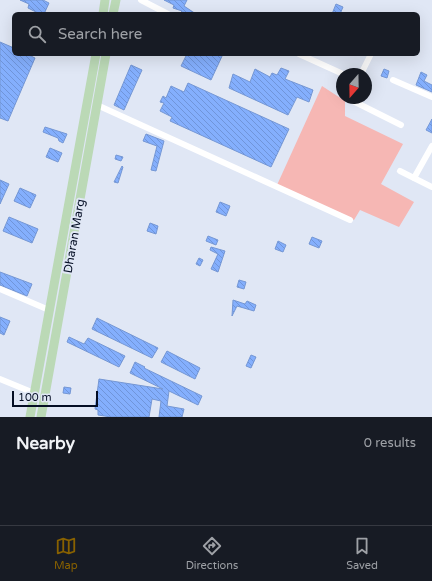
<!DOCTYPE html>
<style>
:root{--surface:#171b24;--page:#242831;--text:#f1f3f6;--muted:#9ea1a6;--line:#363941;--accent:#886100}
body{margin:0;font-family:"Varela Round",sans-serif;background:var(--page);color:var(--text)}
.compass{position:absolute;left:336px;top:68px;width:36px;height:36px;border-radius:50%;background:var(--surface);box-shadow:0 4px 16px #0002;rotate:200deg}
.scale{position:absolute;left:12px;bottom:10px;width:86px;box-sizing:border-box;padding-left:4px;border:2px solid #040e24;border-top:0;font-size:11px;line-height:14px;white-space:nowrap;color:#040e24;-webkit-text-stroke:3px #e0e7f5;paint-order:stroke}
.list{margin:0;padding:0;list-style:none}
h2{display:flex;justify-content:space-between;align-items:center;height:52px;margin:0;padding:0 16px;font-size:17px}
h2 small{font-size:13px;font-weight:400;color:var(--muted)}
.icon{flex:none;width:22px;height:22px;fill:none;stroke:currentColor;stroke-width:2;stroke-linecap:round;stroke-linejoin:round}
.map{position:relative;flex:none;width:432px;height:417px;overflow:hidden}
.search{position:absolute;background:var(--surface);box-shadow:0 4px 16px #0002;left:12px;right:12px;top:12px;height:44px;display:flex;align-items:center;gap:10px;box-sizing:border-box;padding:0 14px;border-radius:6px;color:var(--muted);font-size:15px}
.sheet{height:108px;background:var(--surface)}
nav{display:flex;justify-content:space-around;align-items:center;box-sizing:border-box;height:56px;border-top:1px solid var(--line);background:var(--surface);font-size:11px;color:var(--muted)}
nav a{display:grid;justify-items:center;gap:2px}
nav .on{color:var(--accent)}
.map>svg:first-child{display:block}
</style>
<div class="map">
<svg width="432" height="417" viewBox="0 0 432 417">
<defs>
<pattern id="building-back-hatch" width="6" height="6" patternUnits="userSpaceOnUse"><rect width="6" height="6" fill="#84affd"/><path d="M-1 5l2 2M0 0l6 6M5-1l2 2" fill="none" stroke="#7095d9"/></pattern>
</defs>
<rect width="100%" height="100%" fill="#e0e7f5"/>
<!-- grass -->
<polygon fill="#f6b7b4" points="322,86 345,101 345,116 403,144 381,184 414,202 399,227 360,210 354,220 277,185"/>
<!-- building -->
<g fill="url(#building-back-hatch)" stroke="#7597d4">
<polygon points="20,0 43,0 49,3 44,14 40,14 28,8 29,4"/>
<polygon points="164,0 187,0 184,6 196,14 181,12 182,11 173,8 174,5"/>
<polygon points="336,4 343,7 340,14 332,14"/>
<polygon points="0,42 14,48 14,54 27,54 35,58 8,121 0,118"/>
<polygon points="187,54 223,54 211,80 181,66"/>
<polygon points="131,65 142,70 124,110 114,105"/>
<polygon points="281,68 289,71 285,79 313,90 309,102 297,97 288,115 229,88 233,74 250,82 255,69 270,77 272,73 277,75"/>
<polygon points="384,69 389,71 387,78 381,76"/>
<polygon points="421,72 427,75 424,81 432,85 432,92 416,85"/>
<polygon points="188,83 289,129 271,167 170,121 172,117 160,111 164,103 160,102 163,96 166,98 171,86 184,92"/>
<polygon points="432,119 432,133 426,130"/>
<polygon points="45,127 67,134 63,143 59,141 58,138 43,132"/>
<polygon points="146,134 164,141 156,171 151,170 157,146 143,141"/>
<polygon points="50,148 62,153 58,162 46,157"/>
<polygon points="116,155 123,157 121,161 115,159"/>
<polygon points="122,166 123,167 118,183 114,182"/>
<polygon points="0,180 9,184 0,204"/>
<polygon points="20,188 36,195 30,208 14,201"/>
<polygon points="220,202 230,206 226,216 216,212"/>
<polygon points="9,217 38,229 32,243 3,231"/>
<polygon points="150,223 158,226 156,234 147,231"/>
<polygon points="208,236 218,240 216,245 206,241"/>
<polygon points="312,237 322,241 319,248 309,244"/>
<polygon points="278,241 286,245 283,252 275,249"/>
<polygon points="211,247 225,251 218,272 211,269 218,254 210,250"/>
<polygon points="199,258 203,260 200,266 196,264"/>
<polygon points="0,272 32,284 27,296 0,285"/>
<polygon points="239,280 246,282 244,289 237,287"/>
<polygon points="233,300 245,304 247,301 256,305 254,311 237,306 232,316"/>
<polygon points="0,317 10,321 4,335 0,333"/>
<polygon points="97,318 158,348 152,358 92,329"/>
<polygon points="69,337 84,344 88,338 125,356 119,367 67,342"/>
<polygon points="167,351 200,368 195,379 161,362"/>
<polygon points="251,355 256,357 251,368 246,366"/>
<polygon points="135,362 145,367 144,368 202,396 198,405 169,391 167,406 184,409 182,417 159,417 161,401 152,399 149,417 111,417 98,415 98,410 95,409 99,379 163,389 130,373"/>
<polygon points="64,387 71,388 70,394 63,393"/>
</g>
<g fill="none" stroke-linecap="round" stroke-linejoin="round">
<!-- street -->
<g stroke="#fff" stroke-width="6">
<polyline points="141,0 168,14"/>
<polyline points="299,54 343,74"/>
<polyline points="361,74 371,54"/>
<polyline points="393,80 432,97"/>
<polyline points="347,98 401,125"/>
<polyline points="97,105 350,220"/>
<polyline points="400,171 432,187"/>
<polyline points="414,178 432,146"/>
<polyline points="0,289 49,310"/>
<polyline points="0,379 34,393"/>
</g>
<!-- primary -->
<g stroke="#bbd9b6" stroke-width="9">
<polyline points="103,14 105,0"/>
<polyline points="113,14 116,0"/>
<polyline points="30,417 96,54"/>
<polyline points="41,417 106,54"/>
</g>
</g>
<g text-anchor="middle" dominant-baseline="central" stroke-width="4" stroke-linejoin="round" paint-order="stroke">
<!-- street labels -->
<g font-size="12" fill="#040e24" stroke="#e0e7f5">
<text transform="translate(74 236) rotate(-80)">Dharan Marg</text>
</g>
</g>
</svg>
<svg class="compass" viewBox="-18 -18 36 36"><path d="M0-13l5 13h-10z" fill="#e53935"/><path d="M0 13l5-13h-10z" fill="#9ea1a6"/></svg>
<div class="scale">100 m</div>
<div class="search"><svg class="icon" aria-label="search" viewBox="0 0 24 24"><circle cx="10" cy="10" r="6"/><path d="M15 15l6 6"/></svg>Search here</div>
</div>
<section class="sheet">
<h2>Nearby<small>0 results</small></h2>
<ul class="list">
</ul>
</section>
<nav>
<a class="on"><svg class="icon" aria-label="map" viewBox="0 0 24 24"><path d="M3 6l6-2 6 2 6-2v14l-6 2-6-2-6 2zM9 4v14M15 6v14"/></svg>Map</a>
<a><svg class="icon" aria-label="directions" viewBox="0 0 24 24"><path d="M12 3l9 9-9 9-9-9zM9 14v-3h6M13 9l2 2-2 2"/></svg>Directions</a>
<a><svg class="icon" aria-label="saved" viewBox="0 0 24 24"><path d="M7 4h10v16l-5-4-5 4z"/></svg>Saved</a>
</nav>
